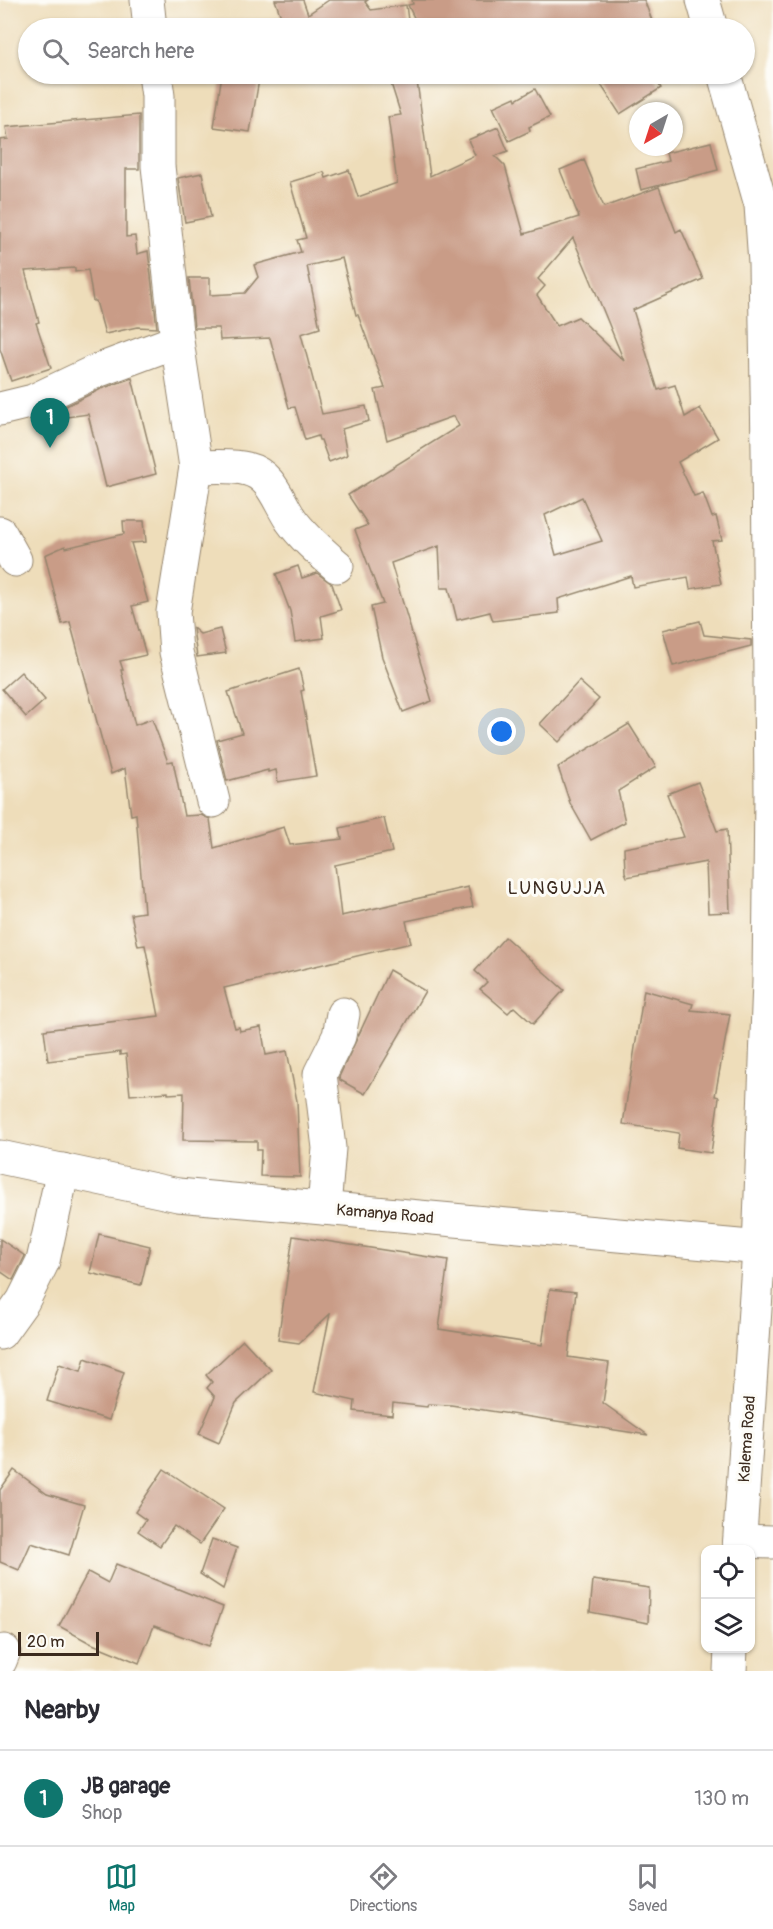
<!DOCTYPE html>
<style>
:root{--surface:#fff;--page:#f7f7f7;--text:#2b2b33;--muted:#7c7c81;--line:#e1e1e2;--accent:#0f766e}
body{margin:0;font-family:Pangolin,sans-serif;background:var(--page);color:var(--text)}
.controls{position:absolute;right:18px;bottom:18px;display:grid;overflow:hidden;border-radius:12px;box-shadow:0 2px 4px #0004}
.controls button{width:54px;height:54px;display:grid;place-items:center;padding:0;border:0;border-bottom:2px solid var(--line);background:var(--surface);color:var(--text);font:30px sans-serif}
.compass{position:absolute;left:629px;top:102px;width:54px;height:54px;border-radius:50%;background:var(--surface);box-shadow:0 2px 4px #0004;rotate:219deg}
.scale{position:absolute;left:18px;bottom:15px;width:81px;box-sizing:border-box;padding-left:6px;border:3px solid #3b2a1e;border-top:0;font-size:16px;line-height:21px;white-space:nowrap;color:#3b2a1e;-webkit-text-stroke:4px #fdfcf7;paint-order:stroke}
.you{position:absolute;left:502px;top:732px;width:21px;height:21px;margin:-15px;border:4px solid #fff;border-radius:50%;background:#1a73e8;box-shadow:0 0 0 9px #1a73e833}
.badge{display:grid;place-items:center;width:39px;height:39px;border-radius:50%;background:var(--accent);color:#fff;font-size:20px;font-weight:700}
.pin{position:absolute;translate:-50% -50px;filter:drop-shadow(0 2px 3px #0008)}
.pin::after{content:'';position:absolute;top:32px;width:21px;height:18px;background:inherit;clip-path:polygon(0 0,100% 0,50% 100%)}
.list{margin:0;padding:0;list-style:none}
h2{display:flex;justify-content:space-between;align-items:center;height:78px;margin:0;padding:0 24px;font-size:26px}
h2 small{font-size:20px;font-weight:400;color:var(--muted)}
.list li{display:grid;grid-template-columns:39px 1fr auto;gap:18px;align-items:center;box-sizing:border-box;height:96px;padding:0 24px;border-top:2px solid var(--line)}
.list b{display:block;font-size:22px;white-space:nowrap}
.list p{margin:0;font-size:20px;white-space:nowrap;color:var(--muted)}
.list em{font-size:20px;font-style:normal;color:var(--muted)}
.icon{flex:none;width:33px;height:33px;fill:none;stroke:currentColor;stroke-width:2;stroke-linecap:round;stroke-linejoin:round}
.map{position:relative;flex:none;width:773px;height:1671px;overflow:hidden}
.search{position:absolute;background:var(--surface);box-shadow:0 2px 4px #0004;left:18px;right:18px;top:18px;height:66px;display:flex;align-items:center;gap:15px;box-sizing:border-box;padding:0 21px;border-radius:33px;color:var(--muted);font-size:22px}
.sheet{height:174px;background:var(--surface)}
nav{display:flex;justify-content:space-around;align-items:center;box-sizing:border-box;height:84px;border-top:2px solid var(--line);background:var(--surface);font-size:16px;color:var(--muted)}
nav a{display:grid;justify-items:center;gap:3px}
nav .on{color:var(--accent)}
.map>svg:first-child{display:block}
</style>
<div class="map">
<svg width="773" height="1671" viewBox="0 0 773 1671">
<rect width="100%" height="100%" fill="#fdfcf7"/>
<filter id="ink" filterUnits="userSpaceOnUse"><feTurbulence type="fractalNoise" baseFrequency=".0167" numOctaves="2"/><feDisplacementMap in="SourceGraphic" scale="12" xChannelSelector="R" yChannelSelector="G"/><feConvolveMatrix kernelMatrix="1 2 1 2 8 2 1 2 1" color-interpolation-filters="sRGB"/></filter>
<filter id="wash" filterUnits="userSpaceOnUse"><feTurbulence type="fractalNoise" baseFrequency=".008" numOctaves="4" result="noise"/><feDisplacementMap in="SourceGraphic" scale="24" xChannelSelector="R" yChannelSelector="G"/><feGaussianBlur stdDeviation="1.35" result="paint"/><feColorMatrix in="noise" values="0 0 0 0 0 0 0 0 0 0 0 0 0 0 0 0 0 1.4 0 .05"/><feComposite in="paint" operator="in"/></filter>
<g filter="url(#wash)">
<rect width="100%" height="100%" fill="#eeddba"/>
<g id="blocks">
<!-- building -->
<g fill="#c99c87" fill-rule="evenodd">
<polygon points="275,0 303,0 308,14 329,0 368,0 365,2 371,10 406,5 409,28 337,28 337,20 324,28 285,28"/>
<polygon points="412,0 644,0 655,28 419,28 408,5 413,4"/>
<polygon points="222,74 260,74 250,132 214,127"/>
<path d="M 388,74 L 416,74 L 430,176 L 475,155 L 468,140 L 498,127 L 508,151 L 495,156 L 505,166 L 524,234 L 579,217 L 560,170 L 584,160 L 604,207 L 659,187 L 676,232 L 681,229 L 703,279 L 633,310 L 658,390 L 675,385 L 685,417 L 700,408 L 718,438 L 678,462 L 694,496 L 703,493 L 712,517 L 716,516 L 722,540 L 712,541 L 721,584 L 690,589 L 688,577 L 633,587 L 631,576 L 558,599 L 559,613 L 493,621 L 490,612 L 457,620 L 449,588 L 441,588 L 439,546 L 391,563 L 432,701 L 403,712 L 382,657 L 371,607 L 383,604 L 355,530 L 368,525 L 348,495 L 459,426 L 454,416 L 387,440 L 375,390 L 385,388 L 358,315 L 356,315 L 342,258 L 307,266 L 320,328 L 301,334 L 322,414 L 366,406 L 369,421 L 342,429 L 347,455 L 329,462 L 321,440 L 319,440 L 318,436 L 305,440 L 295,407 L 289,408 L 270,338 L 220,340 L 219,328 L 194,328 L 189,278 L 210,278 L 210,295 L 245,293 L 258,277 L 254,265 L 301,252 L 297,240 L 306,238 L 290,182 L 324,172 L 326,178 L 349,170 L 358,197 L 397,183 L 388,117 L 401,115 ZM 573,238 L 592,283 L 624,361 L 578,317 L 557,326 L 537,295 L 545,286 L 538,279 ZM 582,497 L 602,541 L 556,555 L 545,515 Z"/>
<polygon points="594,74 652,74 661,88 620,114"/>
<polygon points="535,89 550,117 529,127 530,131 509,141 493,107 515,97 516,100"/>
<polygon points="139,115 139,169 126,169 126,237 135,236 137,254 148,251 157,328 137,327 105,334 96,301 93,301 88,270 75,272 75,268 25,271 39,322 36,323 51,368 11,381 0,349 0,140 8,139 6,127"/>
<polygon points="711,142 718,170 641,190 636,169 668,161 666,153"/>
<polygon points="202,173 211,217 185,222 178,178"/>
<polygon points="132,378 156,474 106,487 88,414 67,417 66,406 101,389"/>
<polygon points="123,521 144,521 146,542 131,543 148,602 132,606 146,655 120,661 123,670 121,670 135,725 152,719 168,762 173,761 184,816 201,815 210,819 214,848 284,827 290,845 342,839 340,828 384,818 392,852 335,865 341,916 468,887 473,907 406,921 411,943 224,988 235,1028 239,1027 240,1031 261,1027 266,1055 287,1051 297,1101 300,1177 260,1176 261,1150 257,1150 257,1141 183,1140 184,1093 168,1094 168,1092 130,1095 126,1054 120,1055 120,1052 48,1061 44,1030 159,1016 145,945 138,946 131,914 144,912 136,814 131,815 125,768 111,774 70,622 62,624 45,555 65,546 66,548 124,534"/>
<polygon points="298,566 302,578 317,573 332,584 341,610 321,616 324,638 295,642 290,611 276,574"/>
<polygon points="700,621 704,635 751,640 751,646 673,666 663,630"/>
<polygon points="193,628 200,634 220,629 226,653 197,657"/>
<polygon points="299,669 304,690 301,691 316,776 278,782 276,770 268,772 268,770 227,781 217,740 242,733 228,692"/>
<polygon points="21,672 45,700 26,717 2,689"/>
<polygon points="579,681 599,699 559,742 540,724"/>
<polygon points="629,724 656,767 618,791 625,822 591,840 570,803 558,767"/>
<polygon points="698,782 717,831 727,829 730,912 708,913 706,862 627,877 625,872 624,848 684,837 667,794"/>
<polygon points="505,937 564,990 533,1024 514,1007 508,1013 480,989 487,982 475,971"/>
<polygon points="389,970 425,991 365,1094 340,1080 339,1077"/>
<polygon points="644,990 693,1004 691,1010 730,1014 715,1096 719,1097 711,1153 677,1148 679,1133 623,1124"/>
<polygon points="99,1234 150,1246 141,1285 90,1273"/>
<polygon points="293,1236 448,1260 439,1329 542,1345 550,1289 576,1292 568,1357 609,1363 603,1403 648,1435 451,1405 428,1404 427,1407 393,1403 392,1415 354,1411 355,1401 314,1392 330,1314 299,1343 278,1340"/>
<polygon points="0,1239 25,1256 13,1280 0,1271"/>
<polygon points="243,1340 271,1370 236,1403 219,1443 199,1434 215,1397 207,1388 212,1382 206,1375"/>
<polygon points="85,1358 124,1372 109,1420 47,1401 59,1364 81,1371"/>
<polygon points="164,1469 224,1509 200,1544 174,1526 160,1546 138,1531 146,1520 135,1512"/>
<polygon points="14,1470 47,1494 84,1505 69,1555 31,1543 19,1570 0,1562 0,1490"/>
<polygon points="212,1539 237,1548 223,1589 200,1574"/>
<polygon points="116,1564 223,1607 209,1646 154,1626 139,1663 90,1643 59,1626 88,1572 108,1583"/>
<polygon points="593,1580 649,1588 648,1623 590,1612"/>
</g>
</g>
</g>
<g filter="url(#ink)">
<use href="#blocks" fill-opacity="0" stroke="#94846c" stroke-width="1.5"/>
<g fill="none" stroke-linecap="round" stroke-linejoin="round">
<!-- street casing -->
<g stroke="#94846c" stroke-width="35">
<g id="street">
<polyline points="147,0 150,28"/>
<polyline points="155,74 158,96 158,166 177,341 196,467 173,612 176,652 213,801"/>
<polyline points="0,409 33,401 94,372 177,341"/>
<path d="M 196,467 C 212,467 232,465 247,469 C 272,475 278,501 291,520 C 304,538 321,552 337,566"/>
<polyline points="0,533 15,560"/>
<polyline points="324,1208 329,1148 320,1074 339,1036 343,1014"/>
<polyline points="0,1333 23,1301 43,1261 63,1170"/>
<polyline points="740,1541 773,1542"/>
<polyline points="0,1661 4,1651"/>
</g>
</g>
<!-- secondary casing -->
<g stroke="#94846c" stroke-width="35">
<g id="secondary">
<polyline points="703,0 711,28"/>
<polyline points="724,74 761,205 765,263 768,450 771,793 769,981 759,1249 739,1550"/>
<polyline points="0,1157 178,1195 773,1249"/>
<polyline points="730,1671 731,1648"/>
</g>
</g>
<!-- street -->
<use href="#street" stroke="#fff" stroke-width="33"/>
<!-- secondary -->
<use href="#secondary" stroke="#fff" stroke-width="33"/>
</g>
</g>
<g text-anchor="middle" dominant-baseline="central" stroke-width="6" stroke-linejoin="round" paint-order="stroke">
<!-- street labels -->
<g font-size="16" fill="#3b2a1e" stroke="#fdfcf7">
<text transform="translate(385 1214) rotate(5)">Kamanya Road</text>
<text transform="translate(747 1439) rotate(-86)">Kalema Road</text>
</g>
<!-- neighbourhood labels -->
<g font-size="18" letter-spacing="1.5" fill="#3b2a1e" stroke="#fdfcf7">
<text x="557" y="888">LUNGUJJA</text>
</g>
</g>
</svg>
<div class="controls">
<button><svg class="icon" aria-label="locate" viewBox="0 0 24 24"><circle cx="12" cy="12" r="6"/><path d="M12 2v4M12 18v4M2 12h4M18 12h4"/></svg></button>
<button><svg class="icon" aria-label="layers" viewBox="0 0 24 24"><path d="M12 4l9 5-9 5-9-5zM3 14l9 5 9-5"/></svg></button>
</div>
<svg class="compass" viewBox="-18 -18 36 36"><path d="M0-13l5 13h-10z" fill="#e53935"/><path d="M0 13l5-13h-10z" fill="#7c7c81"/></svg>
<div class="scale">20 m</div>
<div class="you"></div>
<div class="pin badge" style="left:50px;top:448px">1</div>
<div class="search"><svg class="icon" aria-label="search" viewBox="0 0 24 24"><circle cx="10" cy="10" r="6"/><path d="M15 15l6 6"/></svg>Search here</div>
</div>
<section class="sheet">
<h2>Nearby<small></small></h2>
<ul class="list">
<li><span class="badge">1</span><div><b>JB garage</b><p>Shop</p></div><em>130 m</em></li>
</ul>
</section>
<nav>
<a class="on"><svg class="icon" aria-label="map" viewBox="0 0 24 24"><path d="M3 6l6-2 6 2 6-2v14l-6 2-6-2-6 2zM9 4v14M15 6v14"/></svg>Map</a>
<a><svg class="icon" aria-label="directions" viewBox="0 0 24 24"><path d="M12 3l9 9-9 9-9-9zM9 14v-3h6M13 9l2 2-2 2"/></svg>Directions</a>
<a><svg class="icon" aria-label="saved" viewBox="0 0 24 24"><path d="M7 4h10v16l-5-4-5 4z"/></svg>Saved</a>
</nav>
